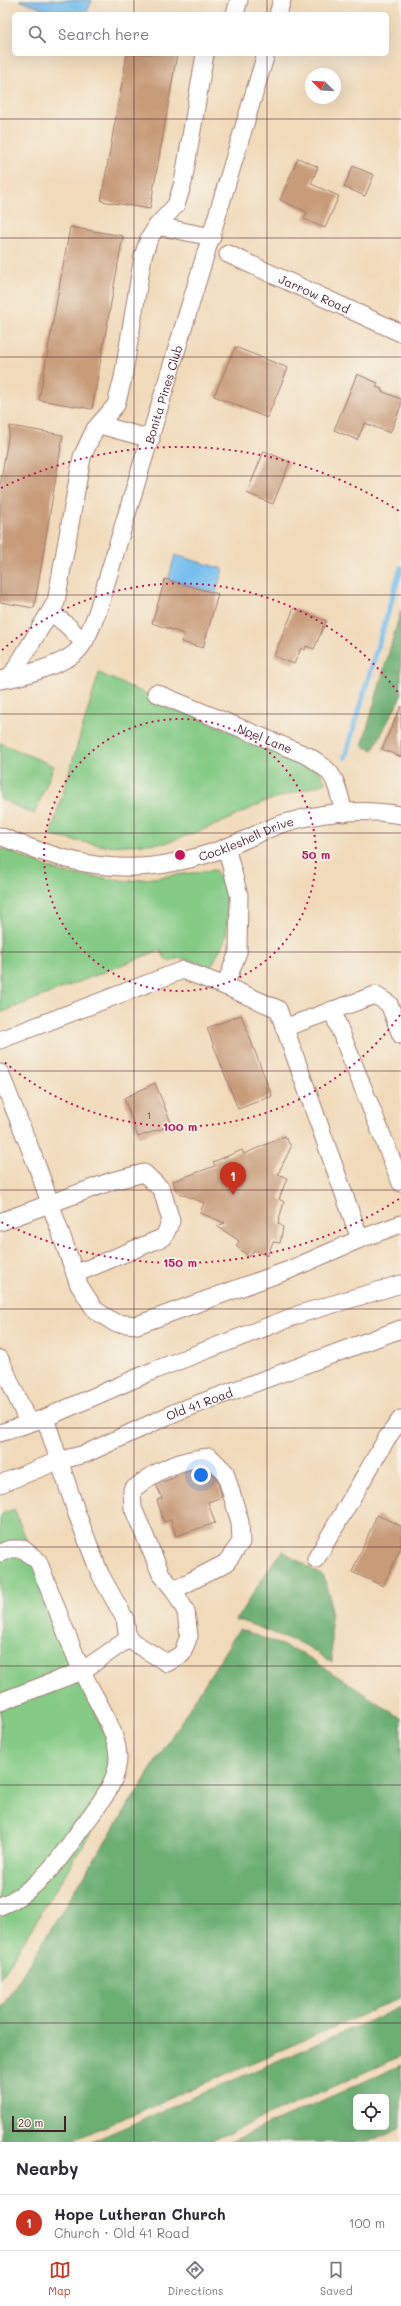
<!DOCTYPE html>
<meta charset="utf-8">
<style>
:root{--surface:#fff;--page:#f2f2f3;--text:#2b2b33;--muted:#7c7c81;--line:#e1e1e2;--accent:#c8321e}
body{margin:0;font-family:Mali,sans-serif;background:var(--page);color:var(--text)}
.controls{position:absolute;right:12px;bottom:12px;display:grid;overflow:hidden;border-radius:6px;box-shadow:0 4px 16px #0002}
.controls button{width:36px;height:36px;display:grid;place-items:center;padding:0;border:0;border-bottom:1px solid var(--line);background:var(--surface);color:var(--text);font:20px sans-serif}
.compass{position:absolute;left:305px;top:68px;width:36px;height:36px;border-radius:50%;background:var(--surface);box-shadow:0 4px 16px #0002;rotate:294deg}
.scale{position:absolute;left:12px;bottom:10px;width:54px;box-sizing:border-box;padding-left:4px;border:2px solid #4a1f2b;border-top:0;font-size:11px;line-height:14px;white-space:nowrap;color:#4a1f2b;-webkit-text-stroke:3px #f7f3e8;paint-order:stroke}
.you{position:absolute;left:201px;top:1475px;width:14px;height:14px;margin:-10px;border:3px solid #fff;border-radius:50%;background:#1a73e8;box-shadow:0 0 0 6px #1a73e833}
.badge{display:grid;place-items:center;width:26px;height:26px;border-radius:50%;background:var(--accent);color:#fff;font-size:13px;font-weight:700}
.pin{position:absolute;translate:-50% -33px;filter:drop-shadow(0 1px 2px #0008)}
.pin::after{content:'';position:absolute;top:21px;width:14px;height:12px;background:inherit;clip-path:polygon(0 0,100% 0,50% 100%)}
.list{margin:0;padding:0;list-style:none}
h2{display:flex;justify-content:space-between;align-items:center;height:52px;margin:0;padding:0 16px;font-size:17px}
h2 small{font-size:13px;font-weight:400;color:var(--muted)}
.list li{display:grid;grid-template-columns:26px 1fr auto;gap:12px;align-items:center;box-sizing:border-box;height:56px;padding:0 16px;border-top:1px solid var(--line)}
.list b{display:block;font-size:15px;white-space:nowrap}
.list p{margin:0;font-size:13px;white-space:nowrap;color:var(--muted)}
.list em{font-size:13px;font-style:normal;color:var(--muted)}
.icon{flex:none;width:22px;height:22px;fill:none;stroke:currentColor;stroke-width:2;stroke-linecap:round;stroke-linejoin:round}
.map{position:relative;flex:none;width:401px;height:2142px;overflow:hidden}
.search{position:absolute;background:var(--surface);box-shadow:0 4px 16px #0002;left:12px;right:12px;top:12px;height:44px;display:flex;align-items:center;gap:10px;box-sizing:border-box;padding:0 14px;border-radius:6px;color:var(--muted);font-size:15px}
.sheet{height:108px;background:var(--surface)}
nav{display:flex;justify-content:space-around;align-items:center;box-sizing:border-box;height:56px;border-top:1px solid var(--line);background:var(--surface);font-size:11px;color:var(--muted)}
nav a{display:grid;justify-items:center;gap:2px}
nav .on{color:var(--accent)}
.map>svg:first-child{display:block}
</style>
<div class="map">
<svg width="401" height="2142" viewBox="0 0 401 2142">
<rect width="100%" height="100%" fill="#f7f3e8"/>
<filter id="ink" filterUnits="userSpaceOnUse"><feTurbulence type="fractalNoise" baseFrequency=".025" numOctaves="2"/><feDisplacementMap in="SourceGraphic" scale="8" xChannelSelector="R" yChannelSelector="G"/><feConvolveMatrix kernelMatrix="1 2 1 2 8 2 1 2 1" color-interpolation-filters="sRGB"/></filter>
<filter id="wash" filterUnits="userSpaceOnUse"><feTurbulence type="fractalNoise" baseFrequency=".012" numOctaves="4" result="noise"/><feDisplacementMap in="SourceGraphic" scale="16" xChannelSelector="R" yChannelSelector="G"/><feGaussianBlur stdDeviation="0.9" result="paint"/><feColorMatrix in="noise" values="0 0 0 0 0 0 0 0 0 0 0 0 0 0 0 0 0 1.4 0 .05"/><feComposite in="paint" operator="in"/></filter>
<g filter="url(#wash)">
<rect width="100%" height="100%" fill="#f1daba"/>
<!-- green -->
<g fill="#85cb86" stroke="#687558">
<polygon points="99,673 319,771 326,783 264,802 221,823 166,843 105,846 50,836"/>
<polygon points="0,743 54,766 34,814 0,799"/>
<polygon points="0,848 63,873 129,881 215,870 229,896 226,938 211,967 181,958 167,961 160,950 0,1013"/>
<polygon points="14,1509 123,1781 0,1979 0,1515"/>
</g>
<!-- forest -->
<g fill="#6caf73" stroke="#5b674f" fill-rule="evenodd">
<polygon points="401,610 401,696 373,750 362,746"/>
<polygon points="283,1551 323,1576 330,1596 332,1663 305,1645 242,1621 235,1621 272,1564"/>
<polygon points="239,1629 302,1653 401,1718 401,1998 69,2142 0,2142 0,2010"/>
<polygon points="401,2007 401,2056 209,2142 91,2142"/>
<path d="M 401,2065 L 401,2127 L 368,2142 L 230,2142 ZM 356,2097 L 386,2097 L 386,2127 L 356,2127 Z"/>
</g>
<!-- water -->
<g fill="#77bfef" stroke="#606f8d">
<polygon points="19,0 92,0 86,14 56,14"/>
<polygon points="175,555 223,569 216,593 168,580"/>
</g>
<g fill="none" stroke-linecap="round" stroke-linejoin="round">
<!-- stream -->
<polyline stroke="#77bfef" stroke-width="5.5" points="345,757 401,568"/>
</g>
<g id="blocks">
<!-- building -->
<g fill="#c89b79">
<polygon points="127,54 177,54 150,209 101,201"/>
<polygon points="298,158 318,167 311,184 339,196 325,228 304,219 307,212 280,200"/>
<polygon points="353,166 374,175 365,196 344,187"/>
<polygon points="70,227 123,236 92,409 39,400"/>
<polygon points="235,347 288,368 267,418 214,396"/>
<polygon points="357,374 378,383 376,387 382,389 381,391 401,399 401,406 390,433 365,423 357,440 334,430"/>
<polygon points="10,426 63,435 34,608 0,602 0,486"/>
<polygon points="264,451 290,462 273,504 247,493"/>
<polygon points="165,579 218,594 203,648 181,642 184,634 152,623"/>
<polygon points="294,608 326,621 314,649 306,646 305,650 301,648 294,664 274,656"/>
<polygon points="401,706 401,757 382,749"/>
<polygon points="241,1015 272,1096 238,1109 207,1028"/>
<polygon points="155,1083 172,1125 138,1137 124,1098"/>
<polygon points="285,1136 291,1147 278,1174 287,1178 279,1199 284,1202 278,1223 283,1227 280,1243 273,1242 267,1256 254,1250 249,1257 236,1246 239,1241 217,1226 225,1223 200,1213 204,1203 177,1192 173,1181 215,1166 213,1162 242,1150 244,1154"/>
<polygon points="191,1470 194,1470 197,1478 212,1473 216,1477 222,1497 208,1502 215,1523 176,1536 171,1520 164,1522 157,1500 162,1498 156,1485"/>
<polygon points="377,1515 401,1526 401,1547 383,1586 352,1572"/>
</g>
</g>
</g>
<g filter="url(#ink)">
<use href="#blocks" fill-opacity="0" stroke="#9e7c72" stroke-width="1"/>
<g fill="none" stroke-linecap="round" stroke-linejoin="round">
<!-- minor casing -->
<g stroke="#9e7c72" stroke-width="19">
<g id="minor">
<polyline points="235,14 239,0"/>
<polyline points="278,14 282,0"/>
<polyline points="157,226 212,237"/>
<path id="s1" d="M 228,254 L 401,333"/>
<polyline points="100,425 151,439"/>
<polyline points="51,612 68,626 83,642"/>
<polyline points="10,678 56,602 82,457 95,429 116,405 123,378 143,256 149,239 157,226 176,205 183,183 205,54"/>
<path id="s2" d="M 0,680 C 20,677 58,666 74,654 C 86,644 91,627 97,613 L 266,54"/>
<path id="s3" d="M 156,693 L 308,756 C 337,773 336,782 344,813"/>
<path id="s4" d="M 0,836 C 58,860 113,876 176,862 C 196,858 219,851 237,843 C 252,837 266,829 281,824 C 320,812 361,808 401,815"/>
<polyline points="332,1010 401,1183"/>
<polyline points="284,1028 375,995 389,1004 401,1035"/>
<polyline points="0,1040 183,970 225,986 238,952 239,895 226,847"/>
<polyline points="0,1073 37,1166 79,1285 95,1310 115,1323 137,1325 289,1270 360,1239 278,1009 225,986"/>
<polyline points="0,1222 112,1181 144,1173 162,1190 171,1221 164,1237 75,1274"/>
<polyline points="360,1239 401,1224"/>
<polyline points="0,1359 28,1422"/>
<path d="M 45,1418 L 77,1514 L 100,1574 L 125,1619 L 128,1639 L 167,1663 L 182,1654 L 189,1636 L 186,1612 L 174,1590 L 161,1574 L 133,1508 L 132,1490 C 155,1471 181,1459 210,1457 L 225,1472 L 240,1522 L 241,1542 L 226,1563 L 174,1590"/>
<polyline points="0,1433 45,1418 155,1370 300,1314 401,1284"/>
<path id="s5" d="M 0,1484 L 58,1461 L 85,1454 L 176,1412 L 401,1329"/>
<path d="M 0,1553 L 10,1549 L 23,1549 L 38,1561 C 53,1598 66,1635 82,1671 C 93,1697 118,1730 118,1758 C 118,1786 90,1815 75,1837 C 56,1865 32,1894 0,1906"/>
<polyline points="316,1559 387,1438 401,1419"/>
<polyline points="0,1702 82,1671 128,1639"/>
</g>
</g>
<!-- minor -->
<use href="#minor" stroke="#fff" stroke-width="17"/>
</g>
</g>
<!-- grid -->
<path fill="none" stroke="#4a1f2b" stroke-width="1" stroke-opacity="0.55" d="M 134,0 L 134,14M 267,0 L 267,14M 134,54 L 134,2142M 267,54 L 267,2142M 0,119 L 401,119M 0,238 L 401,238M 0,357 L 401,357M 0,476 L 401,476M 0,595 L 401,595M 0,714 L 401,714M 0,833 L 401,833M 0,952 L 401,952M 0,1071 L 401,1071M 0,1190 L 401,1190M 0,1309 L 401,1309M 0,1428 L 401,1428M 0,1547 L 401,1547M 0,1666 L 401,1666M 0,1785 L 401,1785M 0,1904 L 401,1904M 0,2023 L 401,2023"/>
<!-- distance rings -->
<g fill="none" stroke="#c2185b" stroke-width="2" stroke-dasharray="2 4">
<circle cx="180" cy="855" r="136"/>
<path d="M400 1015A272 272 0 0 1 2 1060M2 650A272 272 0 0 1 400 695"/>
<path d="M399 1199A408 408 0 0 1 1 1222M1 488A408 408 0 0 1 399 511"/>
</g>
<g text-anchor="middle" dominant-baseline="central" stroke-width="3.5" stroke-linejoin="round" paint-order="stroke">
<!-- number labels -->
<g font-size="10" fill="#6a3e3e">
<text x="149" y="1115">1</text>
</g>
<!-- street labels -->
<g font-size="12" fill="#4a1f2b" stroke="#f7f3e8">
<text stroke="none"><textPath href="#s1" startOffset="95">Jarrow Road</textPath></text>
<text stroke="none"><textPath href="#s2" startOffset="355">Bonita Pines Club</textPath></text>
<text stroke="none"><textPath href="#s3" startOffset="118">Noel Lane</textPath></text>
<text stroke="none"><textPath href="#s4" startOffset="255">Cockleshell Drive</textPath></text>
<text stroke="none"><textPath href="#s5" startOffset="215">Old 41 Road</textPath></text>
</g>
</g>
<circle cx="180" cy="855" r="6" fill="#c2185b" stroke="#f7f3e8" stroke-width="2"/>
<g font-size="12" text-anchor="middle" font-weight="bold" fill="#c2185b" stroke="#f7f3e8" stroke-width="3.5" stroke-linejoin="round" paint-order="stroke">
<text x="316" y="859">50 m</text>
<text x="180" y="1131">100 m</text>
<text x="180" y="1267">150 m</text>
</g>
</svg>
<div class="controls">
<button><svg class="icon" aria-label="locate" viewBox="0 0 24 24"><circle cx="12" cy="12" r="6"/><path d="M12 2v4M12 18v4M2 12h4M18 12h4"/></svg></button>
</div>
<svg class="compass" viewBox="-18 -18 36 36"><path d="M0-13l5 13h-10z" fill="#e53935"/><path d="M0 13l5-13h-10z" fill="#7c7c81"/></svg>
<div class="scale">20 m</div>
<div class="you"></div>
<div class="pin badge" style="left:233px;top:1195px">1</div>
<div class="search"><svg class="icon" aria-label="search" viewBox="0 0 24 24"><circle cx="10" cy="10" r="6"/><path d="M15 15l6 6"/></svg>Search here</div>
</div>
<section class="sheet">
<h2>Nearby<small></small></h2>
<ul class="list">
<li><span class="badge">1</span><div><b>Hope Lutheran Church</b><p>Church · Old 41 Road</p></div><em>100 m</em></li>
</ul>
</section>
<nav>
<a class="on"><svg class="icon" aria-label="map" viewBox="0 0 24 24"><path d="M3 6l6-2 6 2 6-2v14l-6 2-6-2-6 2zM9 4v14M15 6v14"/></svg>Map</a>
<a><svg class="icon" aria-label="directions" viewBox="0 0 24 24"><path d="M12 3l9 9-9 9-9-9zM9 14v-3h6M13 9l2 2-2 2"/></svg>Directions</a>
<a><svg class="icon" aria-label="saved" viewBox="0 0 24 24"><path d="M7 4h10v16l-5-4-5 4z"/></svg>Saved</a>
</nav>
